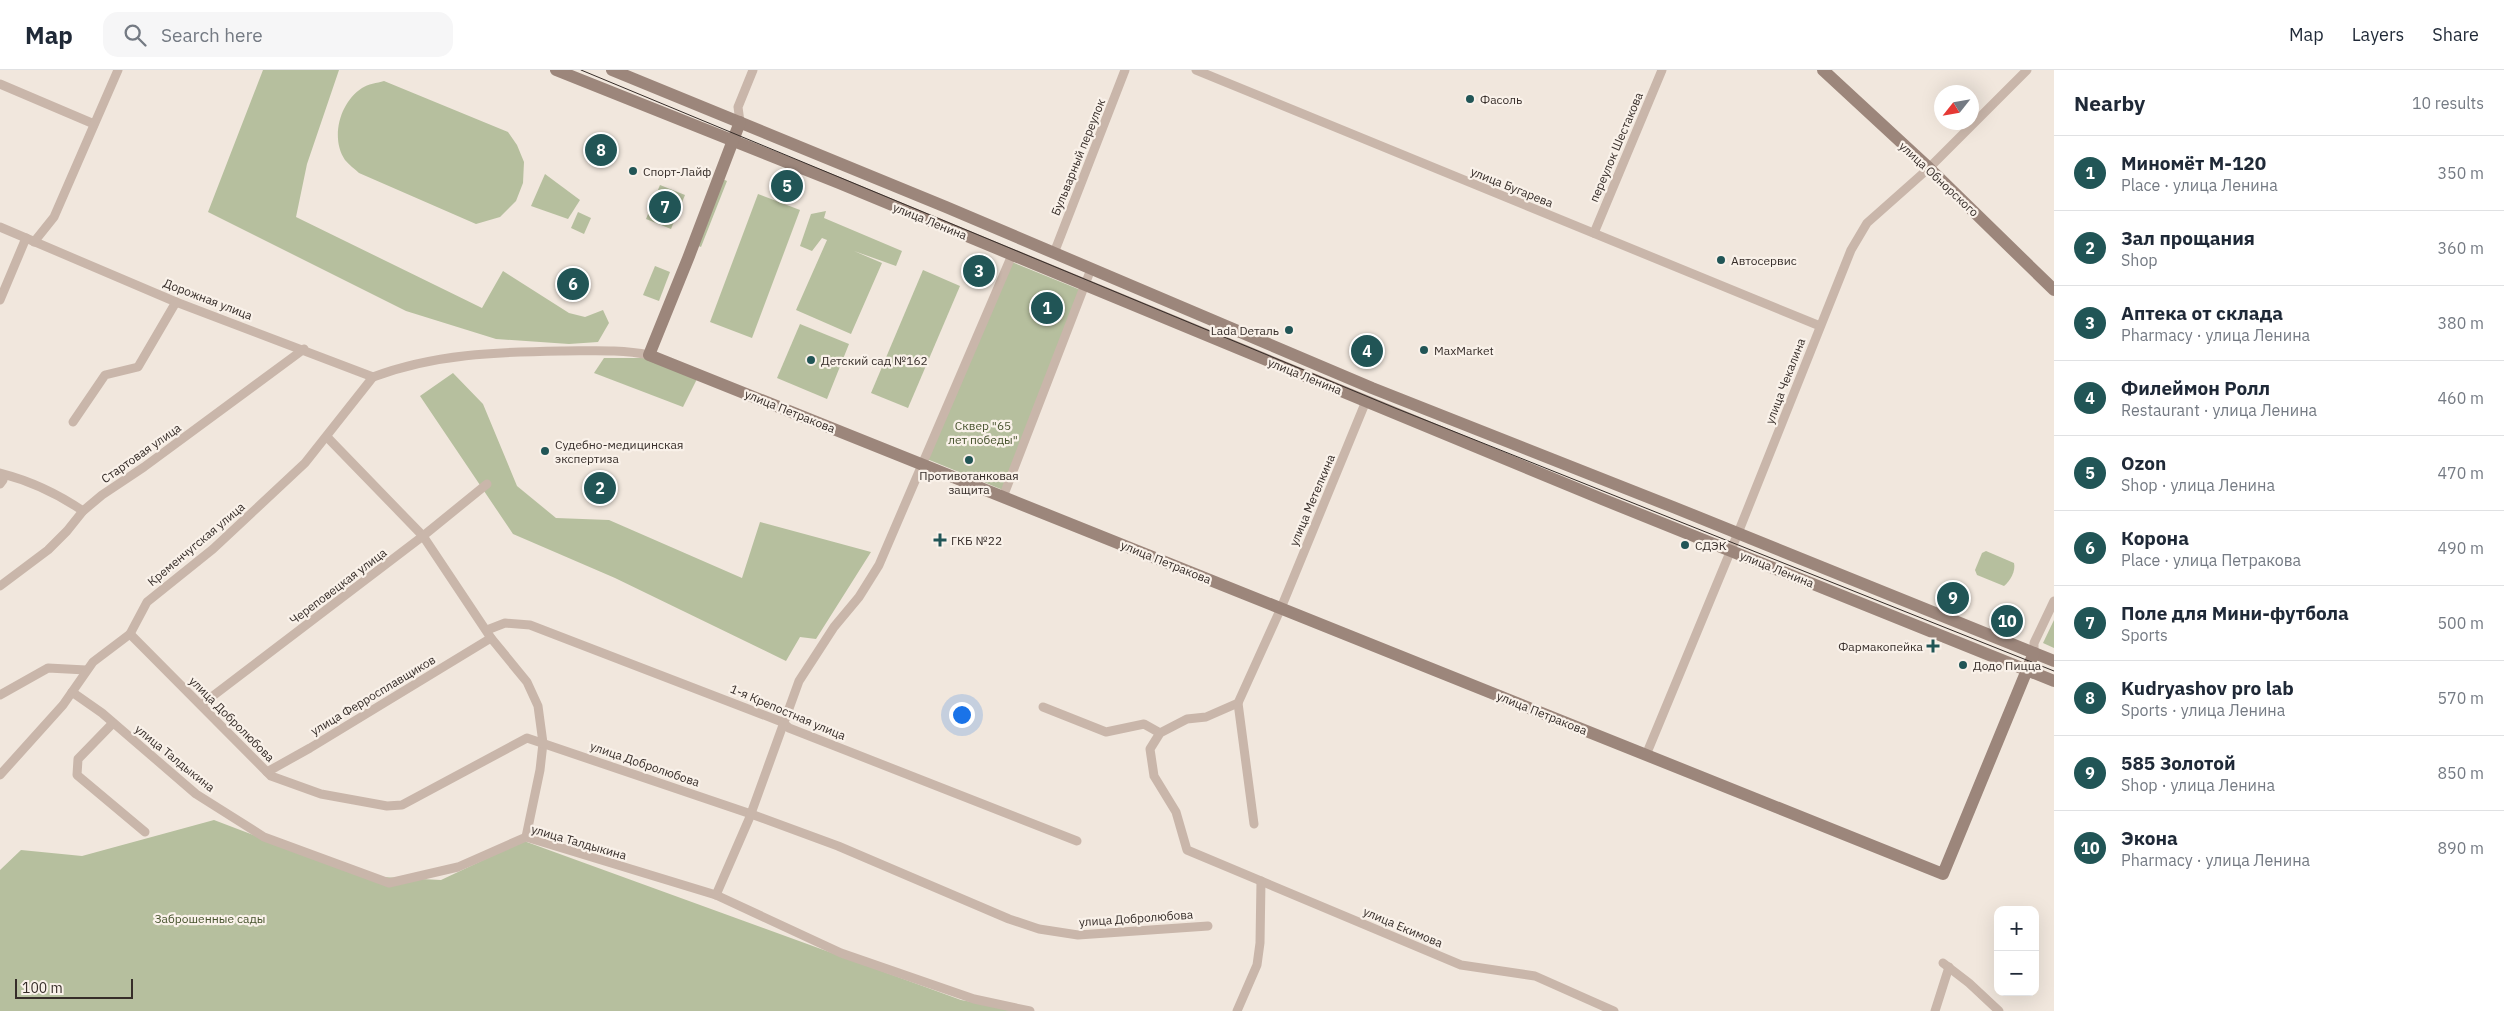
<!DOCTYPE html>
<meta charset="utf-8">
<style>
:root{--surface:#fff;--page:#f6f6f7;--text:#1f2937;--muted:#747a83;--line:#e0e1e3;--accent:#215556}
body{margin:0;font-family:"IBM Plex Sans",sans-serif;background:var(--page);color:var(--text)}
.controls{position:absolute;right:15px;bottom:15px;display:grid;overflow:hidden;border-radius:10px;box-shadow:0 5px 20px #0002}
.controls button{width:45px;height:45px;display:grid;place-items:center;padding:0;border:0;border-bottom:1px solid var(--line);background:var(--surface);color:var(--text);font:25px sans-serif}
.compass{position:absolute;left:1934px;top:15px;width:45px;height:45px;border-radius:50%;background:var(--surface);box-shadow:0 5px 20px #0002;rotate:239deg}
.scale{position:absolute;left:15px;bottom:12px;width:118px;box-sizing:border-box;padding-left:5px;border:2px solid #362d29;border-top:0;font-size:14px;line-height:18px;white-space:nowrap;color:#362d29;-webkit-text-stroke:4px #f9f1e9;paint-order:stroke}
.you{position:absolute;left:961px;top:644px;width:18px;height:18px;margin:-12px;border:4px solid #fff;border-radius:50%;background:#1a73e8;box-shadow:0 0 0 8px #1a73e833}
.badge{display:grid;place-items:center;width:32px;height:32px;border-radius:50%;background:var(--accent);color:#fff;font-size:16px;font-weight:700}
.pin{position:absolute;translate:-50% -50%;border:2px solid #fff;box-shadow:0 1px 5px #0006}
.list{margin:0;padding:0;list-style:none}
h2{display:flex;justify-content:space-between;align-items:center;height:65px;margin:0;padding:0 20px;font-size:21px}
h2 small{font-size:16px;font-weight:400;color:var(--muted)}
.list li{display:grid;grid-template-columns:32px 1fr auto;gap:15px;align-items:center;box-sizing:border-box;height:75px;padding:0 20px;border-top:1px solid var(--line)}
.list b{display:block;font-size:19px;white-space:nowrap}
.list p{margin:0;font-size:16px;white-space:nowrap;color:var(--muted)}
.list em{font-size:16px;font-style:normal;color:var(--muted)}
.icon{flex:none;width:28px;height:28px;fill:none;stroke:currentColor;stroke-width:2;stroke-linecap:round;stroke-linejoin:round}
.map{position:relative;flex:none;width:2054px;height:941px;overflow:hidden}
header{display:flex;align-items:center;gap:30px;box-sizing:border-box;height:70px;padding:0 25px;background:var(--surface);border-bottom:1px solid var(--line)}
header strong{font-size:24px}
nav{display:flex;gap:28px;margin-inline-start:auto;font-size:18px}
.search{width:350px;height:45px;background:var(--page);display:flex;align-items:center;gap:12px;box-sizing:border-box;padding:0 18px;border-radius:15px;color:var(--muted);font-size:19px}
main{display:flex}
aside{flex:1;background:var(--surface)}
.map>svg:first-child{display:block}
</style>
<header>
<strong>Map</strong>
<div class="search"><svg class="icon" aria-label="search" viewBox="0 0 24 24"><circle cx="10" cy="10" r="6"/><path d="M15 15l6 6"/></svg>Search here</div>
<nav><a>Map</a><a>Layers</a><a>Share</a></nav>
</header>
<main>
<div class="map">
<svg width="2054" height="941" viewBox="0 0 2054 941">
<rect width="100%" height="100%" fill="#f1e7dd"/>
<!-- green -->
<g fill="#b6bf9e">
<polygon points="263,0 339,0 307,94 296,147 482,238 503,201 569,243 585,247 603,240 609,253 598,272 569,274 496,269 406,241 208,142"/>
<path d="M 384,11 L 508,62 L 517,75 L 524,92 L 523,113 L 516,131 L 500,147 L 476,154 L 359,103 C 355,99 349,95 345,90 C 330,68 340,32 362,18 C 368,14 377,13 384,11 Z"/>
<polygon points="545,104 580,130 568,149 531,136"/>
<polygon points="720,108 727,111 701,177 694,174"/>
<polygon points="660,115 685,125 671,159 646,149"/>
<polygon points="758,124 800,140 752,268 710,252"/>
<polygon points="826,141 824,148 902,181 896,196 854,181 882,193 851,264 796,240 827,170 822,168 812,181 800,176 811,144"/>
<polygon points="578,142 591,148 584,164 571,158"/>
<polygon points="1012,192 1083,221 1003,420 927,389"/>
<polygon points="655,196 670,202 659,231 643,225"/>
<polygon points="923,200 960,216 908,338 871,323"/>
<polygon points="800,254 849,274 827,329 777,308"/>
<polygon points="604,288 647,288 697,309 683,337 594,303"/>
<polygon points="453,303 483,334 517,416 556,448 609,450 742,508 760,452 871,482 816,569 800,567 786,591 615,508 513,464 420,326"/>
<path d="M 1986,481 L 2014,493 C 2016,501 2010,511 2004,516 L 1977,505 L 1975,500 L 1982,483 Z"/>
<polygon points="2054,550 2054,578 2043,573"/>
<polygon points="214,750 362,806 441,810 524,771 961,930 1022,941 0,941 0,800 21,780 82,786"/>
</g>
<g fill="none" stroke-linecap="round" stroke-linejoin="round">
<!-- street -->
<g stroke="#c9b6aa" stroke-width="9">
<polyline points="1196,0 1820,256"/>
<polyline points="0,14 94,54"/>
<polyline points="740,52 738,37 753,0"/>
<polyline points="0,157 176,232 373,307"/>
<polyline points="1594,163 1662,0"/>
<polyline points="34,172 54,147 118,0"/>
<polyline points="1054,183 1125,0"/>
<polyline points="0,230 26,168"/>
<path d="M 373,307 C 434,284 497,282 561,281 C 591,281 620,279 649,285"/>
<polyline points="1366,331 1281,538 1238,633 1206,647 1187,649 1160,663 1150,679 1154,706 1176,742 1187,780 1461,895 1535,906 1614,941"/>
<polyline points="73,352 105,305 138,297 176,232"/>
<polyline points="327,367 423,466 491,568 527,612 538,636 543,673 540,700 526,767"/>
<path d="M 0,403 C 31,411 57,423 83,441"/>
<polyline points="0,405 3,410 0,414"/>
<polyline points="1003,427 1091,199"/>
<polyline points="0,516 48,480 67,461 83,441 102,425 144,397 304,279"/>
<polyline points="487,560 505,553 530,555 782,652 789,658 1077,771"/>
<polyline points="130,564 271,706 321,724 387,736 402,735 527,668 751,744 838,776 1009,849 1039,859 1078,865 1208,856"/>
<polyline points="2034,583 2034,573 2054,531"/>
<polyline points="72,622 102,643 196,724 264,767 389,813 458,797 526,767 716,825 841,883 974,929 1030,941"/>
<polyline points="0,625 48,598 86,600"/>
<polyline points="1238,633 1254,754"/>
<polyline points="201,635 423,466 487,414"/>
<polyline points="1043,637 1106,662 1144,654 1160,663"/>
<polyline points="113,653 78,689 77,705 145,762"/>
<polyline points="1646,685 1738,463 1851,180 1867,153 1929,98 2027,0"/>
<polyline points="267,702 310,678 491,568"/>
<polyline points="0,705 63,635 93,592 130,564 147,532 213,479 305,393 373,307"/>
<polyline points="716,825 749,749 799,611 834,557 859,527 879,495 1012,185"/>
<polyline points="1943,893 1969,913 1999,941"/>
<polyline points="1237,941 1257,895 1260,873 1261,811"/>
<polyline points="1935,941 1949,897"/>
</g>
<!-- secondary -->
<g stroke="#9c867b" stroke-width="12">
<polyline points="556,0 839,113 1602,429 2054,611"/>
<polyline points="612,0 946,137 1372,318 1673,437 2054,591"/>
<polyline points="1823,0 1929,98 2054,220"/>
<polyline points="740,52 689,186 649,285 1943,804 2034,583"/>
</g>
<!-- tram -->
<polyline stroke="#362d29" stroke-width="1" points="581,0 1395,338 2054,601"/>
</g>
<!-- markers -->
<g fill="#215556" stroke="#f9f1e9" stroke-width="2">
<circle cx="1470" cy="29" r="5"/>
<circle cx="633" cy="101" r="5"/>
<circle cx="1721" cy="190" r="5"/>
<circle cx="1289" cy="260" r="5"/>
<circle cx="1424" cy="280" r="5"/>
<circle cx="811" cy="290" r="5"/>
<circle cx="545" cy="381" r="5"/>
<circle cx="969" cy="390" r="5"/>
<path d="M937.5 462.5h5v5h5v5h-5v5h-5v-5h-5v-5h5z"/>
<circle cx="1685" cy="475" r="5"/>
<path d="M1930.5 568.5h5v5h5v5h-5v5h-5v-5h-5v-5h5z"/>
<circle cx="1963" cy="595" r="5"/>
</g>
<g text-anchor="middle" dominant-baseline="central" stroke-width="4.5" stroke-linejoin="round" paint-order="stroke">
<!-- poi labels -->
<g font-size="12" fill="#362d29" stroke="#f9f1e9" text-anchor="start">
<text x="1480" y="29">Фасоль</text>
<text x="643" y="101">Спорт-Лайф</text>
<text x="1731" y="190">Автосервис</text>
<text x="1279" y="260" text-anchor="end">Lada Dеталь</text>
<text x="1434" y="280">MaxMarket</text>
<text x="821" y="290">Детский сад №162</text>
<text x="555" y="374">Судебно-медицинская<tspan x="555" dy="14">экспертиза</tspan></text>
<text x="969" y="405" text-anchor="middle">Противотанковая<tspan x="969" dy="14">защита</tspan></text>
<text x="951" y="470">ГКБ №22</text>
<text x="1695" y="475">СДЭК</text>
<text x="1923" y="576" text-anchor="end">Фармакопейка</text>
<text x="1973" y="595">Додо Пицца</text>
</g>
<!-- street labels -->
<g font-size="12" fill="#362d29" stroke="#f9f1e9">
<text transform="translate(1616 77) rotate(-67)">переулок Шестакова</text>
<text transform="translate(1078 87) rotate(-68)">Бульварный переулок</text>
<text transform="translate(1939 109) rotate(43)">улица Обнорского</text>
<text transform="translate(1512 117) rotate(22)">улица Бугарева</text>
<text transform="translate(930 151) rotate(22)">улица Ленина</text>
<text transform="translate(208 229) rotate(21)">Дорожная улица</text>
<text transform="translate(1305 306) rotate(22)">улица Ленина</text>
<text transform="translate(1785 311) rotate(-69)">улица Чекалина</text>
<text transform="translate(790 341) rotate(22)">улица Петракова</text>
<text transform="translate(141 383) rotate(-35)">Стартовая улица</text>
<text transform="translate(1312 430) rotate(-67)">улица Метелкина</text>
<text transform="translate(196 474) rotate(-40)">Кременчугская улица</text>
<text transform="translate(1166 492) rotate(22)">улица Петракова</text>
<text transform="translate(1777 499) rotate(22)">улица Ленина</text>
<text transform="translate(338 516) rotate(-37)">Череповецкая улица</text>
<text transform="translate(373 625) rotate(-31)">улица Ферросплавщиков</text>
<text transform="translate(788 642) rotate(23)">1-я Крепостная улица</text>
<text transform="translate(1542 643) rotate(22)">улица Петракова</text>
<text transform="translate(232 649) rotate(45)">улица Добролюбова</text>
<text transform="translate(175 688) rotate(39)">улица Талдыкина</text>
<text transform="translate(645 694) rotate(19)">улица Добролюбова</text>
<text transform="translate(579 772) rotate(16)">улица Талдыкина</text>
<text transform="translate(1136 848) rotate(-4)">улица Добролюбова</text>
<text transform="translate(1403 857) rotate(23)">улица Екимова</text>
</g>
<!-- park labels -->
<g font-size="12" fill="#47532e" stroke="#f9f1e9">
<text x="983" y="355">Сквер "65<tspan x="983" dy="14">лет победы"</tspan></text>
<text x="210" y="848">Заброшенные сады</text>
</g>
</g>
</svg>
<div class="controls">
<button>+</button>
<button>−</button>
</div>
<svg class="compass" viewBox="-18 -18 36 36"><path d="M0-13l5 13h-10z" fill="#e53935"/><path d="M0 13l5-13h-10z" fill="#747a83"/></svg>
<div class="scale">100 m</div>
<div class="you"></div>
<div class="pin badge" style="left:1047px;top:238px">1</div>
<div class="pin badge" style="left:600px;top:418px">2</div>
<div class="pin badge" style="left:979px;top:201px">3</div>
<div class="pin badge" style="left:1367px;top:281px">4</div>
<div class="pin badge" style="left:787px;top:116px">5</div>
<div class="pin badge" style="left:573px;top:214px">6</div>
<div class="pin badge" style="left:665px;top:137px">7</div>
<div class="pin badge" style="left:601px;top:80px">8</div>
<div class="pin badge" style="left:1953px;top:528px">9</div>
<div class="pin badge" style="left:2007px;top:551px">10</div>
</div>
<aside>
<h2>Nearby<small>10 results</small></h2>
<ul class="list">
<li><span class="badge">1</span><div><b>Миномёт М-120</b><p>Place · улица Ленина</p></div><em>350 m</em></li>
<li><span class="badge">2</span><div><b>Зал прощания</b><p>Shop</p></div><em>360 m</em></li>
<li><span class="badge">3</span><div><b>Аптека от склада</b><p>Pharmacy · улица Ленина</p></div><em>380 m</em></li>
<li><span class="badge">4</span><div><b>Филеймон Ролл</b><p>Restaurant · улица Ленина</p></div><em>460 m</em></li>
<li><span class="badge">5</span><div><b>Ozon</b><p>Shop · улица Ленина</p></div><em>470 m</em></li>
<li><span class="badge">6</span><div><b>Корона</b><p>Place · улица Петракова</p></div><em>490 m</em></li>
<li><span class="badge">7</span><div><b>Поле для Мини-футбола</b><p>Sports</p></div><em>500 m</em></li>
<li><span class="badge">8</span><div><b>Kudryashov pro lab</b><p>Sports · улица Ленина</p></div><em>570 m</em></li>
<li><span class="badge">9</span><div><b>585 Золотой</b><p>Shop · улица Ленина</p></div><em>850 m</em></li>
<li><span class="badge">10</span><div><b>Экона</b><p>Pharmacy · улица Ленина</p></div><em>890 m</em></li>
</ul>
</aside>
</main>
